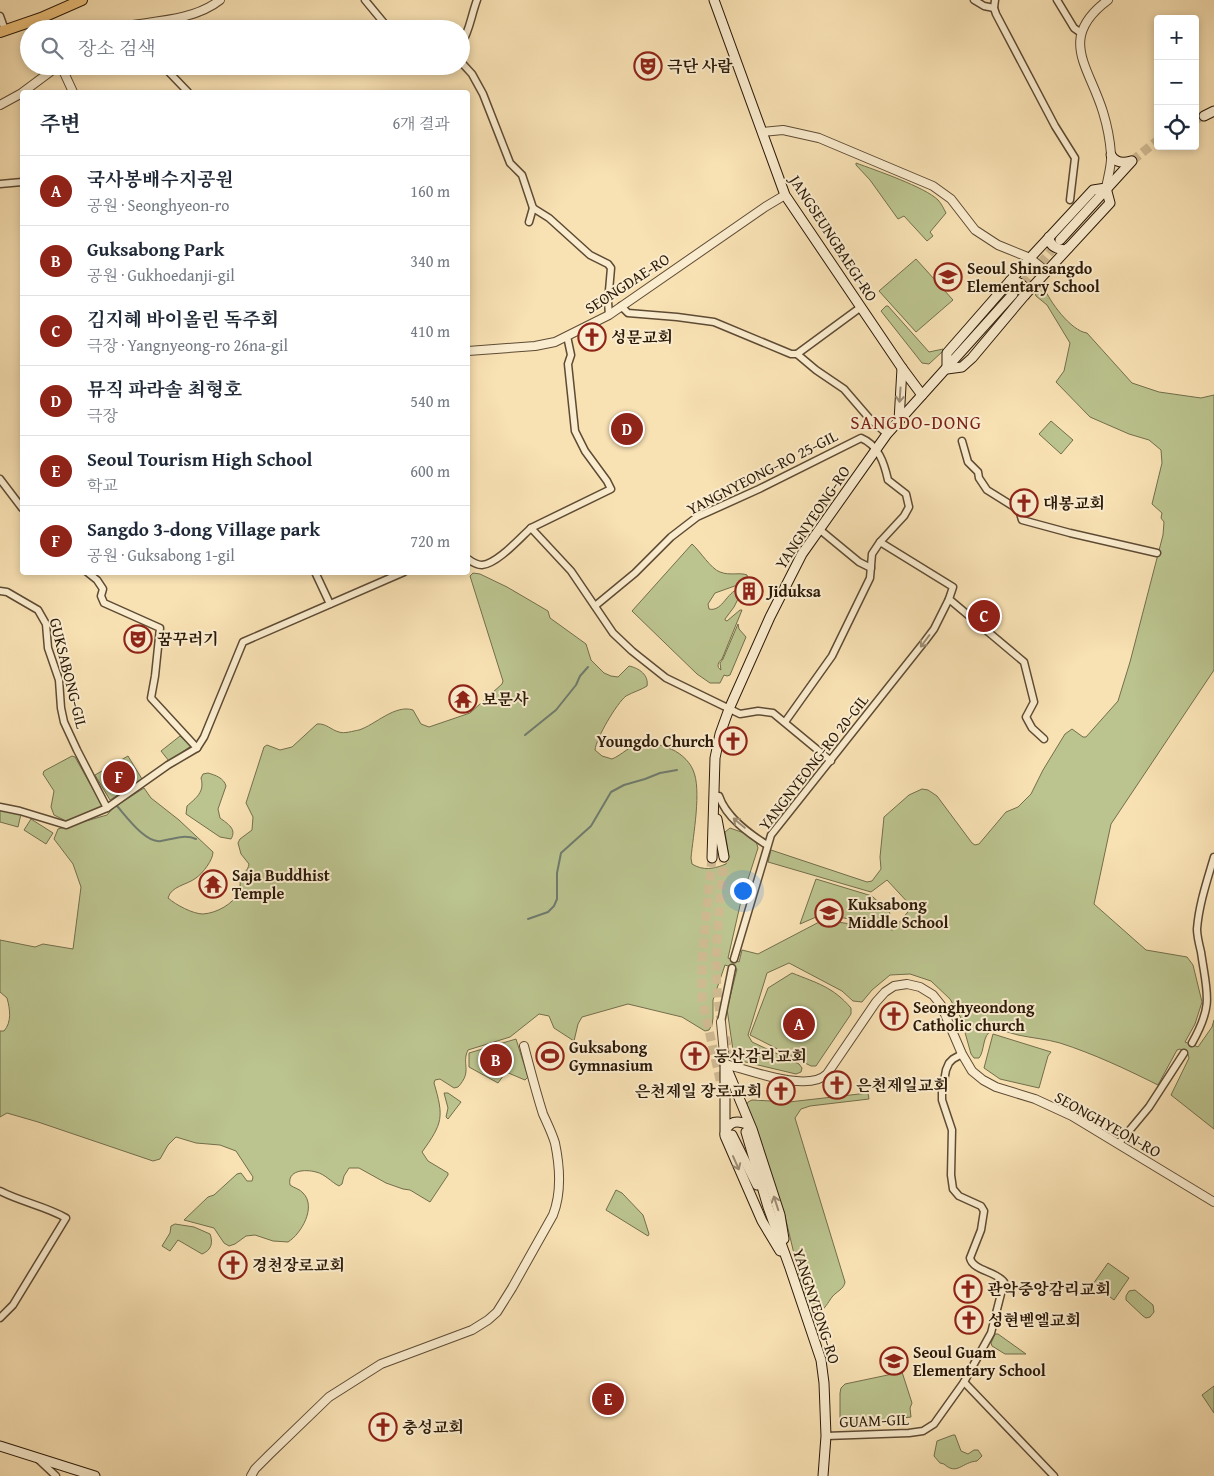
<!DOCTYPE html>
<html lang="ko">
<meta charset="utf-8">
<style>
:root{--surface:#fff;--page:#f2f2f3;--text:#1f2937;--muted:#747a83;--line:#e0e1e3;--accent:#8f2418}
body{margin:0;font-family:"Gentium Book Plus","Noto Serif KR",serif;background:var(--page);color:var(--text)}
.controls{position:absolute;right:15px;top:15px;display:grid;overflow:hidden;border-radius:5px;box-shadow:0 2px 8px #0003}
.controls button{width:45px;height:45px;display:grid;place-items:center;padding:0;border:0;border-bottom:1px solid var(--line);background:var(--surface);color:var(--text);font:25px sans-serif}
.you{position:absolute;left:742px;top:890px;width:18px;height:18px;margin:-12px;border:4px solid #fff;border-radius:50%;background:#1a73e8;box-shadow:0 0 0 8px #1a73e833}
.badge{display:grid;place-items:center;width:32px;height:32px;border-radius:50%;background:var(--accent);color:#fff;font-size:16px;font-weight:700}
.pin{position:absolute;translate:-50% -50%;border:2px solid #fff;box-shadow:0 1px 5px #0006}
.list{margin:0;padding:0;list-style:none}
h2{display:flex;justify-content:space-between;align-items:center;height:65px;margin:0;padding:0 20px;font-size:21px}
h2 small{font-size:16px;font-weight:400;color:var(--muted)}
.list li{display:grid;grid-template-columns:32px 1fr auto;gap:15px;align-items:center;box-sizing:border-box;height:70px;padding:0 20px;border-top:1px solid var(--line)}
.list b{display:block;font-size:19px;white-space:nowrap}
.list p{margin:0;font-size:16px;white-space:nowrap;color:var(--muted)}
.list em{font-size:16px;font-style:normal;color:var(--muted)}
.icon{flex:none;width:28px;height:28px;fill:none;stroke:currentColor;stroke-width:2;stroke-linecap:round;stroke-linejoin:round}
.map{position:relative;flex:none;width:1214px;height:1476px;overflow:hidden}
.search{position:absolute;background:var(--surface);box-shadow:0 2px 8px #0003;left:20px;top:20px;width:450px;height:55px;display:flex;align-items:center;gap:12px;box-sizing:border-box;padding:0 18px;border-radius:28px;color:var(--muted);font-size:19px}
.panel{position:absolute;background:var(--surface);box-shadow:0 2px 8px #0003;left:20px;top:90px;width:450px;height:485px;border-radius:5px}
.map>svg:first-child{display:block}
</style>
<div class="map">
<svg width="1214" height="1476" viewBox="0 0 1214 1476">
<rect width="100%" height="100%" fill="#f8e1b3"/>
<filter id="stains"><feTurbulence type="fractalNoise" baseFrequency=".004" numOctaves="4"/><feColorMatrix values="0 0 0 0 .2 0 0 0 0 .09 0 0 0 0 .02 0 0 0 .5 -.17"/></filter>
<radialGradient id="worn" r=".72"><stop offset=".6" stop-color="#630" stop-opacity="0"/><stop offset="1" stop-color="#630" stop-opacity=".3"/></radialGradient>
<!-- green -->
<g fill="#bbc38e" stroke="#736e4c">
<path d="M 856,163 C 875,170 925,187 938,200 C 941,203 944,209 946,213 L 930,232 L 933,236 L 927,241 L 904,216 L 898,219 L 870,180 L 856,165 Z"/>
<polygon points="916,259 953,300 916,332 879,291"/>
<path d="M 1040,286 L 1044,287 C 1049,301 1071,331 1087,333 L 1132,383 L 1159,392 L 1201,398 L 1214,395 L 1214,670 L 1111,824 L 1094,904 L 1146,950 L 1187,957 L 1193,965 L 1202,1002 L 1195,1024 L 1185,1042 L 1198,1047 L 1212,1027 L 1214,1020 L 1214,1129 L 1171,1095 L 1189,1058 L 1188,1054 L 1180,1049 L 1177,1050 L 1158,1085 C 1126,1069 1094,1054 1060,1043 C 1046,1039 1032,1038 1018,1035 C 1011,1033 999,1029 992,1031 C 982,1034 985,1051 979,1058 L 974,1058 L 971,1054 L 961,1018 L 950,999 L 931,981 L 910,974 L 890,975 L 872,990 L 862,1002 L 853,1001 L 842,991 L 789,963 L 767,973 L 748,1035 L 752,1042 L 799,1064 L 802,1068 L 801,1072 L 796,1074 L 737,1060 L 734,1057 L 727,1009 L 737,969 L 725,965 L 713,1000 L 713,1018 L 712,1025 L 709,1030 L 705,1031 L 682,1017 L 628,1004 L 582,1017 L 578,1024 L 574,1041 L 554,1028 L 549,1016 L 539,1014 L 510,1037 L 468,1050 C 461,1064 473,1071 458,1087 L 454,1088 L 440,1079 L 435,1080 L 434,1083 C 444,1117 443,1123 422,1152 L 428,1161 L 448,1173 L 448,1175 L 430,1202 L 410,1190 L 403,1189 L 386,1183 L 359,1168 L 349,1168 L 344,1176 L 342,1184 L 339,1186 C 331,1182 325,1174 316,1172 C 305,1169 287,1170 290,1185 C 294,1188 300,1189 303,1193 C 317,1207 301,1234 288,1242 L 273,1241 L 255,1235 L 246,1236 L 235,1244 L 229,1246 L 224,1243 L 214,1228 L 184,1220 L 208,1197 L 214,1195 L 237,1174 L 241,1173 L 247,1181 L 252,1181 L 253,1177 L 236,1151 L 220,1145 L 196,1143 L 176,1137 L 168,1145 L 160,1159 L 153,1161 L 38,1122 L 7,1113 L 0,1117 L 0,1031 L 4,1031 C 12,1022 10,1009 7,998 L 0,992 L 0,940 L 35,947 L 43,944 L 73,949 L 81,887 L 73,864 L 54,839 L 58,829 L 107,815 L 113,808 L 144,788 L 151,798 L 179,820 L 213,852 C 213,860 203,873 196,878 C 187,885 171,886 168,898 C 176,905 193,914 203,914 C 217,913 233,904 239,892 C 241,887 239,881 242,877 C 244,871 248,871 249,864 L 241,854 L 238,843 L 240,839 L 252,830 L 253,817 L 246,803 L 264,747 L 267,745 L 280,750 L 292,747 L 317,724 C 326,723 331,730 339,732 C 344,734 353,731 359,730 C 375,725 395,704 413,710 L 421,724 L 429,727 L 470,713 L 502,684 L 503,681 L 470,576 L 473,573 L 480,574 L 507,587 L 548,611 L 550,618 L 586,644 L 591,660 L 604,673 L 611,676 L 618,677 L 629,666 C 639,668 649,675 647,686 C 641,690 633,692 626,696 C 617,703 596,738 595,750 L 602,756 L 612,759 C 622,755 630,745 642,743 C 650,741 660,745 668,748 C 678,751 689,760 693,770 C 702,789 693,836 691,858 L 692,864 C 703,871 714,869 726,864 L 729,857 L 725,832 L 730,828 L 744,833 L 756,841 L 758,848 L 741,901 L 728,958 L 739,962 L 742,950 L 758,954 L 823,920 L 893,930 L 912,907 L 887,880 L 871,892 L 768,862 L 771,850 L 867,882 L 872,881 L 881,869 L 880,857 L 884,817 L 909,795 L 922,789 L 928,790 L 937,796 L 972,843 L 975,845 L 979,844 L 1006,812 L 1018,807 L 1031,794 L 1043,770 L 1065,734 L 1072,729 L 1083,737 L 1086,737 L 1118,701 L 1130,662 L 1163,535 L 1164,522 L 1161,518 L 1162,513 L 1152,504 L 1162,463 L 1161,450 L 1149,440 L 1129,434 L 1090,417 L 1056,382 L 1064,371 L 1070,343 L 1047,305 L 1036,296 L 1035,293 Z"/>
<polygon points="886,306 888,306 929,352 943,349 943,351 929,364 922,363 881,311"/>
<polygon points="1051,421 1073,440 1061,454 1039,434"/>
<path d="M 692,544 C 700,551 711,569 720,572 C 730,576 740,572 747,575 L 748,579 L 746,582 L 715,593 L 708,604 L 709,609 C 721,612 726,595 736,590 L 741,593 L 734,607 L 725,619 L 725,620 L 727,621 L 740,610 L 742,610 L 722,659 C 718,662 716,667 721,670 L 720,663 L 723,659 L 738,624 L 739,629 L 746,637 L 730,675 L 727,676 L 724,675 L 720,683 L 710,683 L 697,674 L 632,611 Z"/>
<polygon points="180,736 191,746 169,761 161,751"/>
<polygon points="72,756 75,757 103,807 66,821 54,815 51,807 54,791 43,774 44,771"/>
<polygon points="128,756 142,779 110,800 95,775"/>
<path d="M 208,773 C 215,775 224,778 226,786 L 218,809 L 220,818 C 228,824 237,829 231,839 L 220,837 L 186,814 L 187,806 C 196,798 205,792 201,778 L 203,774 Z"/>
<polygon points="0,809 21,814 18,827 0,822"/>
<polygon points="31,819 53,833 46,844 24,830"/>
<polygon points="816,879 872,896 890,913 886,926 823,914 800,924"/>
<path d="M 792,973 C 817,983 833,987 851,1008 L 851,1014 L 816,1066 L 811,1066 L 750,1035 L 768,988 Z"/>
<polygon points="993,1034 1051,1052 1048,1056 1039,1088 1000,1079 984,1068"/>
<polygon points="516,1039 528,1077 525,1080 506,1072 498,1083 469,1067 469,1053"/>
<polygon points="444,1093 448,1093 461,1102 448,1119 446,1117 448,1108"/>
<path d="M 868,1093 L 869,1099 L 810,1106 L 801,1109 L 795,1118 L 845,1282 C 844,1289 837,1291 832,1297 C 827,1304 818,1321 808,1312 L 784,1212 L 746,1106 L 748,1102 L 752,1100 L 789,1102 Z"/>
<polygon points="616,1190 622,1193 643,1215 649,1234 648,1236 606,1210"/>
<path d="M 175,1224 L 194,1227 L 210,1234 C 213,1242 212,1250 202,1254 L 178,1240 L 170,1251 L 162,1246 L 170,1233 L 171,1226 Z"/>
<polygon points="1108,1263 1129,1278 1114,1300 1093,1284"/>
<polygon points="1135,1290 1153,1305 1154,1312 1150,1317 1146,1318 1143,1316 1126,1300 1126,1296 1129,1291"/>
<polygon points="995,1334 998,1334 1026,1354 1005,1354 992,1346 991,1343"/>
<polygon points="902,1372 912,1403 910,1408 911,1417 840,1425 840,1393 841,1388 845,1384"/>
<polygon points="1214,1386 1214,1413 1202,1395"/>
<path d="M 953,1435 L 955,1435 L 961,1451 L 968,1454 L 974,1450 L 978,1450 L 982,1456 L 977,1461 C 962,1462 957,1476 944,1464 L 940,1463 L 934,1456 L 937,1441 Z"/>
</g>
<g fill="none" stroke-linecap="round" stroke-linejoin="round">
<!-- stream -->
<g stroke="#707b6e" stroke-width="2">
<polyline points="525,735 556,710 576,685 580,676 588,667"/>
<path d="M 117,806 C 126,816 146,844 161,841 C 173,839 184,834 196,839"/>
<polyline points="528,919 548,912 554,906 557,899 557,873 561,853 591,826 611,792 624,785 645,779 660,773 677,770"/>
</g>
<!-- secondary-tunnel -->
<g stroke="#cfb991" stroke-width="9" stroke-dasharray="9 4.5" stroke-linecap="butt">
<polyline points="1195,120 1204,116"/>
<polyline points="1132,161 1158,140"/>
<polyline points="1013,294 1059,242"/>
<polyline points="712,858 702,960 702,999 723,1093"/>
<path d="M 722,1024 C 710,970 720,912 724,857"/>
<polyline points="725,1037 733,1073"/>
</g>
<!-- minor casing -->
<g stroke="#5e4b34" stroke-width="9">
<g id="minor">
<polyline points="365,0 389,29"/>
<polyline points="974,0 984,6 994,8"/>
<polyline points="995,0 994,8 996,14 1055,126 1075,158 1070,200"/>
<polyline points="1057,0 1074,28 1081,33"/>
<polyline points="0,16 5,30"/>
<path d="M 461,45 C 470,30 471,16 477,0"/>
<polyline points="461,62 472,74 483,94 510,163 522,175 533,208 549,218 590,255 608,264 611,268 608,302 609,315"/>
<polyline points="163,66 188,92"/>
<polyline points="0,184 22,182"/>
<polyline points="529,222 533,208"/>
<polyline points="621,306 628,313 677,317 714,322 791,354 797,354 816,370 844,389 869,418 887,434"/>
<polyline points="797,354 861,307"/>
<polyline points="962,441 968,462 978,472 979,478 987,490 1019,510 1022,520 1070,533 1157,553"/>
<polyline points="0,479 22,508"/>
<polyline points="531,528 611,489 607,481 585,451 575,431 568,364 571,355 567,336"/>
<polyline points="819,529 859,562 871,568"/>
<polyline points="880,542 953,587 949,599 1024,662 1034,702 1026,717 1032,728 1044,739"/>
<path d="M 468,559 C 472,562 476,565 482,565 C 497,564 520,538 531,528 L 571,571 L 613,633 L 632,651 L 666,678 L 740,714 L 758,711 L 773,713 L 831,761"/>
<polyline points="87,572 97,580 103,589 101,596 104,603 160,628 155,676 151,698 197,748"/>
<polyline points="315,572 330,604"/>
<polyline points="0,591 7,592 38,610 46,624 48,648 59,680 61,708 64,722 77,750 107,808"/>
<path d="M 595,606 L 635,573 L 671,537 L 697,517 L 759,489 L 861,438 C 878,445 884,462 888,480 L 906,494 L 909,507 L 904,516 L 880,542 L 872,554 L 870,578 L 832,656 L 785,722"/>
<path d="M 714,796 L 719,796 C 726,817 748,833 767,845"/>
<polyline points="0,807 20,811 66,825 107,808 168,765 197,748 204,737 243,642 404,572"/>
<polyline points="734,959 771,835 925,641 934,629 949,599"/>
<polyline points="721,1022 732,968"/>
<path d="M 1192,1043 C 1214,1004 1207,994 1201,952 C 1199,944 1197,936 1197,929 C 1199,904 1207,881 1214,857"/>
<polyline points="1119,1143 1149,1107 1184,1053"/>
<path d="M 0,1191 C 21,1202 45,1206 66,1218 L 13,1305 L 0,1318"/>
<polyline points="964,1382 1054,1476"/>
<path d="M 826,1436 L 909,1433 L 923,1431 L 934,1424 L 964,1382 L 991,1333 L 1004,1282 C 996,1271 973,1271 970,1258 L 981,1230 L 984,1211 L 981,1206 L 959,1196 L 953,1189 L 951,1175 L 952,1130 L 942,1100 L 942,1092 L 946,1070 L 949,1063 L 953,1059 L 962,1054"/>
<polyline points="39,1460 56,1476"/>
</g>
</g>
<!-- tertiary casing -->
<g stroke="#5e4b34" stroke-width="10">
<g id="tertiary">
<polyline points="41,18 46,29"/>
<path d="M 120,29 L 125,26 C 156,21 195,20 220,0"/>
<polyline points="61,66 73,92"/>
<polyline points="23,92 58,66"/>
<polyline points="0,105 22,93"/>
<polyline points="762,132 783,130 819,138 933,186 951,199 975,230 998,245 1030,258 1047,272"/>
<path d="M 1106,188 C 1108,177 1112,164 1111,154 C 1110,140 1107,125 1103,112 C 1089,66 1057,38 1108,0"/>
<polyline points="468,351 535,346 555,342 609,315 765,207 785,195"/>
<path d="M 721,1022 L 725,1064 C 749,1070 808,1093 827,1074 L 876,1002 L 885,992 L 894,986 L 907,984 L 920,987 L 933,995 L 941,1005 L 962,1054 L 972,1071 L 983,1080 L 996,1087 L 1035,1099 L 1072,1116 L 1214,1202"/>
<path d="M 251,1476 L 255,1469 L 270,1454 L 329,1397 L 381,1364 L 472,1330 L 488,1320 L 497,1312 L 512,1288 L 553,1215 C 562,1192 560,1167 555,1143 C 552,1133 547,1123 543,1114 C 536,1092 530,1069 524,1046"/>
</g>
</g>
<!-- secondary casing -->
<g stroke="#2b1909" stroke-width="11">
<g id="secondary">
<polyline points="714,0 785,195 902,368 922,395"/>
<polyline points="1204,116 1214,111"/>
<path d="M 1111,155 C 1115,163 1124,163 1131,161"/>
<polygon points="1106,188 1110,203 1024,296 972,358 962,367 947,369 947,353 1030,258 1093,190"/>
<path d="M 1049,237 C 1049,246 1057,249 1065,250 L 1068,248"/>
<polyline points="1060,240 1132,161"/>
<path d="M 1010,281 C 1019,281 1026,285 1025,295"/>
<polyline points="899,421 902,368"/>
<polyline points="717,819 724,857"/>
<polyline points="712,858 715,758 720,734 729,709 770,617 802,554 887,434 1013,294"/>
<polyline points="725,1064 725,1136 762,1221 780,1251"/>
<polyline points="727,1069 752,1129 780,1215 784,1239"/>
<polyline points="746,1132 768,1207 790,1268 821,1360 824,1383 826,1436 823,1476"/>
<path d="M 725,1134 C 728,1120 738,1120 749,1125"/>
<polyline points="732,1135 757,1185"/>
<polyline points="0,1446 95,1476"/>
</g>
</g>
<!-- primary casing -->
<g stroke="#2b1909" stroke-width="12">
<polyline id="primary" points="0,32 41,18 82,0"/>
</g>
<!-- minor -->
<use href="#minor" stroke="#faecce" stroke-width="6"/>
<!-- tertiary -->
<use href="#tertiary" stroke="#faecce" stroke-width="8"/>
<!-- secondary -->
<use href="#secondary" stroke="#faecce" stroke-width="9"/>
<!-- primary -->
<use href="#primary" stroke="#ecc07a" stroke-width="10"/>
</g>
<!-- one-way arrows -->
<defs><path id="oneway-shaft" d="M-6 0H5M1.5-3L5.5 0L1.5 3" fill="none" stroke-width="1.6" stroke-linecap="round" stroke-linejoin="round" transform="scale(1.25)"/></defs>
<g stroke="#9d8d75">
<use href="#oneway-shaft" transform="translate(900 395) rotate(94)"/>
<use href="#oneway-shaft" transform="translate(925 641) rotate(127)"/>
<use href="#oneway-shaft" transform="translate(739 823) rotate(-140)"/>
<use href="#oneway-shaft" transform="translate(736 1163) rotate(66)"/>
<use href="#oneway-shaft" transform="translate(776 1203) rotate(-108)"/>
</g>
<!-- icons -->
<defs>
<g id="theatre-ring" transform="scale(1.4375)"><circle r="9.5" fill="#faecce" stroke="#8f2418" stroke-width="1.5"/><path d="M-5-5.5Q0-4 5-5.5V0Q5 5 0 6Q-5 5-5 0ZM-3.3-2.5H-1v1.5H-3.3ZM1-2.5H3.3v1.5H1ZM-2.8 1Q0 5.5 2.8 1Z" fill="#8f2418"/></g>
<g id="school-ring" transform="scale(1.4375)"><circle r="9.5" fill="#faecce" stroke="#8f2418" stroke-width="1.5"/><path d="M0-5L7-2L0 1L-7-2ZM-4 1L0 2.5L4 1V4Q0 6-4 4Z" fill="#8f2418"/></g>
<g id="church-ring" transform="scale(1.4375)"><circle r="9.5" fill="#faecce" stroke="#8f2418" stroke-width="1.5"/><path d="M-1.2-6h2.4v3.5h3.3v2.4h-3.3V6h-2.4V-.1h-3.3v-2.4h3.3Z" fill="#8f2418"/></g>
<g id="building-ring" transform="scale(1.4375)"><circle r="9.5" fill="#faecce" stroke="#8f2418" stroke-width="1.5"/><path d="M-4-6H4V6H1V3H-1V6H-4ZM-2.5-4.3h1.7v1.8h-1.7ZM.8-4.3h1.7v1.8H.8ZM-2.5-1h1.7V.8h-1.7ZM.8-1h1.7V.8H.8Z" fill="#8f2418"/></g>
<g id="temple-ring" transform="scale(1.4375)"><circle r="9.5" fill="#faecce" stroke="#8f2418" stroke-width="1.5"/><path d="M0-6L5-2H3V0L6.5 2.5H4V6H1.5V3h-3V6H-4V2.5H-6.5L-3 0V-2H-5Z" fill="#8f2418"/></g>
<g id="stadium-ring" transform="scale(1.4375)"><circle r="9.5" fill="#faecce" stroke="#8f2418" stroke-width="1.5"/><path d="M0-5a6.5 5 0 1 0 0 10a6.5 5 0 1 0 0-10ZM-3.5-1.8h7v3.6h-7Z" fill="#8f2418"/></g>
</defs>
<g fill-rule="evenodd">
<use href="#theatre-ring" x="648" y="66"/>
<use href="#school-ring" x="948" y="277"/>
<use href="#church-ring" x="592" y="337"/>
<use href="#church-ring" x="1024" y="503"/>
<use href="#building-ring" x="749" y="591"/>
<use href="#theatre-ring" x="138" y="639"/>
<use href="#temple-ring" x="463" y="699"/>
<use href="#church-ring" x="733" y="741"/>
<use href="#temple-ring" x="213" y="884"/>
<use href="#school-ring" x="829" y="913"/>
<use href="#church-ring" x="894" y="1016"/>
<use href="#stadium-ring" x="550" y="1056"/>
<use href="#church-ring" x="695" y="1056"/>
<use href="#church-ring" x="837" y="1085"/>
<use href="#church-ring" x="781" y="1091"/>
<use href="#church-ring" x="233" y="1265"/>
<use href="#church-ring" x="968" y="1289"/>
<use href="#church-ring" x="969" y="1320"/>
<use href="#school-ring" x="894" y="1361"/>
<use href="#church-ring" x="383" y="1427"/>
</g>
<g text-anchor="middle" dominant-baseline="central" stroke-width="4" stroke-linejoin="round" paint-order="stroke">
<!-- poi labels -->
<g font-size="16" font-weight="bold" fill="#2b1909" stroke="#faecce" text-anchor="start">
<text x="667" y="66">극단 사람</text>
<text x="967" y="268">Seoul Shinsangdo<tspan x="967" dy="18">Elementary School</tspan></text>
<text x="611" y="337">성문교회</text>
<text x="1043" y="503">대봉교회</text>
<text x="768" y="591">Jiduksa</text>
<text x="157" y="639">꿈꾸러기</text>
<text x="482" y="699">보문사</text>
<text x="714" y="741" text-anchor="end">Youngdo Church</text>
<text x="232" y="875">Saja Buddhist<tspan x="232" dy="18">Temple</tspan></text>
<text x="848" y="904">Kuksabong<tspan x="848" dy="18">Middle School</tspan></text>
<text x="913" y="1007">Seonghyeondong<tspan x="913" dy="18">Catholic church</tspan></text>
<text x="569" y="1047">Guksabong<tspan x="569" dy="18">Gymnasium</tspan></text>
<text x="714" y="1056">동산감리교회</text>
<text x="856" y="1085">은천제일교회</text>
<text x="762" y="1091" text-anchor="end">은천제일 장로교회</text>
<text x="252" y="1265">경천장로교회</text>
<text x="987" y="1289">관악중앙감리교회</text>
<text x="988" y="1320">성현벧엘교회</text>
<text x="913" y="1352">Seoul Guam<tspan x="913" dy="18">Elementary School</tspan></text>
<text x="402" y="1427">충성교회</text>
</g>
<!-- street labels -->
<g font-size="16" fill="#2b1909" stroke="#faecce">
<text transform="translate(834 238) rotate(57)">JANGSEUNGBAEGI-RO</text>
<text transform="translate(627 283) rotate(-33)">SEONGDAE-RO</text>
<text transform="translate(762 472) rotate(-27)">YANGNYEONG-RO 25-GIL</text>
<text transform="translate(812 517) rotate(-56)">YANGNYEONG-RO</text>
<text transform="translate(69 673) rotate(76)">GUKSABONG-GIL</text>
<text transform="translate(813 762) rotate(-52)">YANGNYEONG-RO 20-GIL</text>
<text transform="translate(1108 1124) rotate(29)">SEONGHYEON-RO</text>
<text transform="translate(817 1306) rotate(72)">YANGNYEONG-RO</text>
<text transform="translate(874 1420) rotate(-2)">GUAM-GIL</text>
</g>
<!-- quarter labels -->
<g font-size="19" letter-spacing="1" fill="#7a1f14" stroke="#faecce">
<text x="916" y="422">SANGDO-DONG</text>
</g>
</g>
<rect width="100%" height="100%" filter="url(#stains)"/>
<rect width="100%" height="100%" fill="url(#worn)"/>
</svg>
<div class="controls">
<button>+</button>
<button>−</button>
<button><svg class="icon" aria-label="locate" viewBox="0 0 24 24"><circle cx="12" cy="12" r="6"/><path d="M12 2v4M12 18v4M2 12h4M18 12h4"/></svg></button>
</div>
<div class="you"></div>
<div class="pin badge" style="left:799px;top:1024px">A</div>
<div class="pin badge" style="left:496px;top:1060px">B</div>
<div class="pin badge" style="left:984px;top:616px">C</div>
<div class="pin badge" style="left:627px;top:429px">D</div>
<div class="pin badge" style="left:608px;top:1399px">E</div>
<div class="pin badge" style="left:119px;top:777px">F</div>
<div class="search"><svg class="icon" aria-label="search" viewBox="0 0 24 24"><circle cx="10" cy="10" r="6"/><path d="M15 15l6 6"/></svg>장소 검색</div>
<section class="panel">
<h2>주변<small>6개 결과</small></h2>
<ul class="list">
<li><span class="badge">A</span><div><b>국사봉배수지공원</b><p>공원 · Seonghyeon-ro</p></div><em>160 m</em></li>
<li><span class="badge">B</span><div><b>Guksabong Park</b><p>공원 · Gukhoedanji-gil</p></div><em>340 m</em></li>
<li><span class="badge">C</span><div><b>김지혜 바이올린 독주회</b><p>극장 · Yangnyeong-ro 26na-gil</p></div><em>410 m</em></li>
<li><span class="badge">D</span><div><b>뮤직 파라솔 최형호</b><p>극장</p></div><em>540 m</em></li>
<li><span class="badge">E</span><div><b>Seoul Tourism High School</b><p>학교</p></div><em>600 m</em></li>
<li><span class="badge">F</span><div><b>Sangdo 3-dong Village park</b><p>공원 · Guksabong 1-gil</p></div><em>720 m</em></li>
</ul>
</section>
</div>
